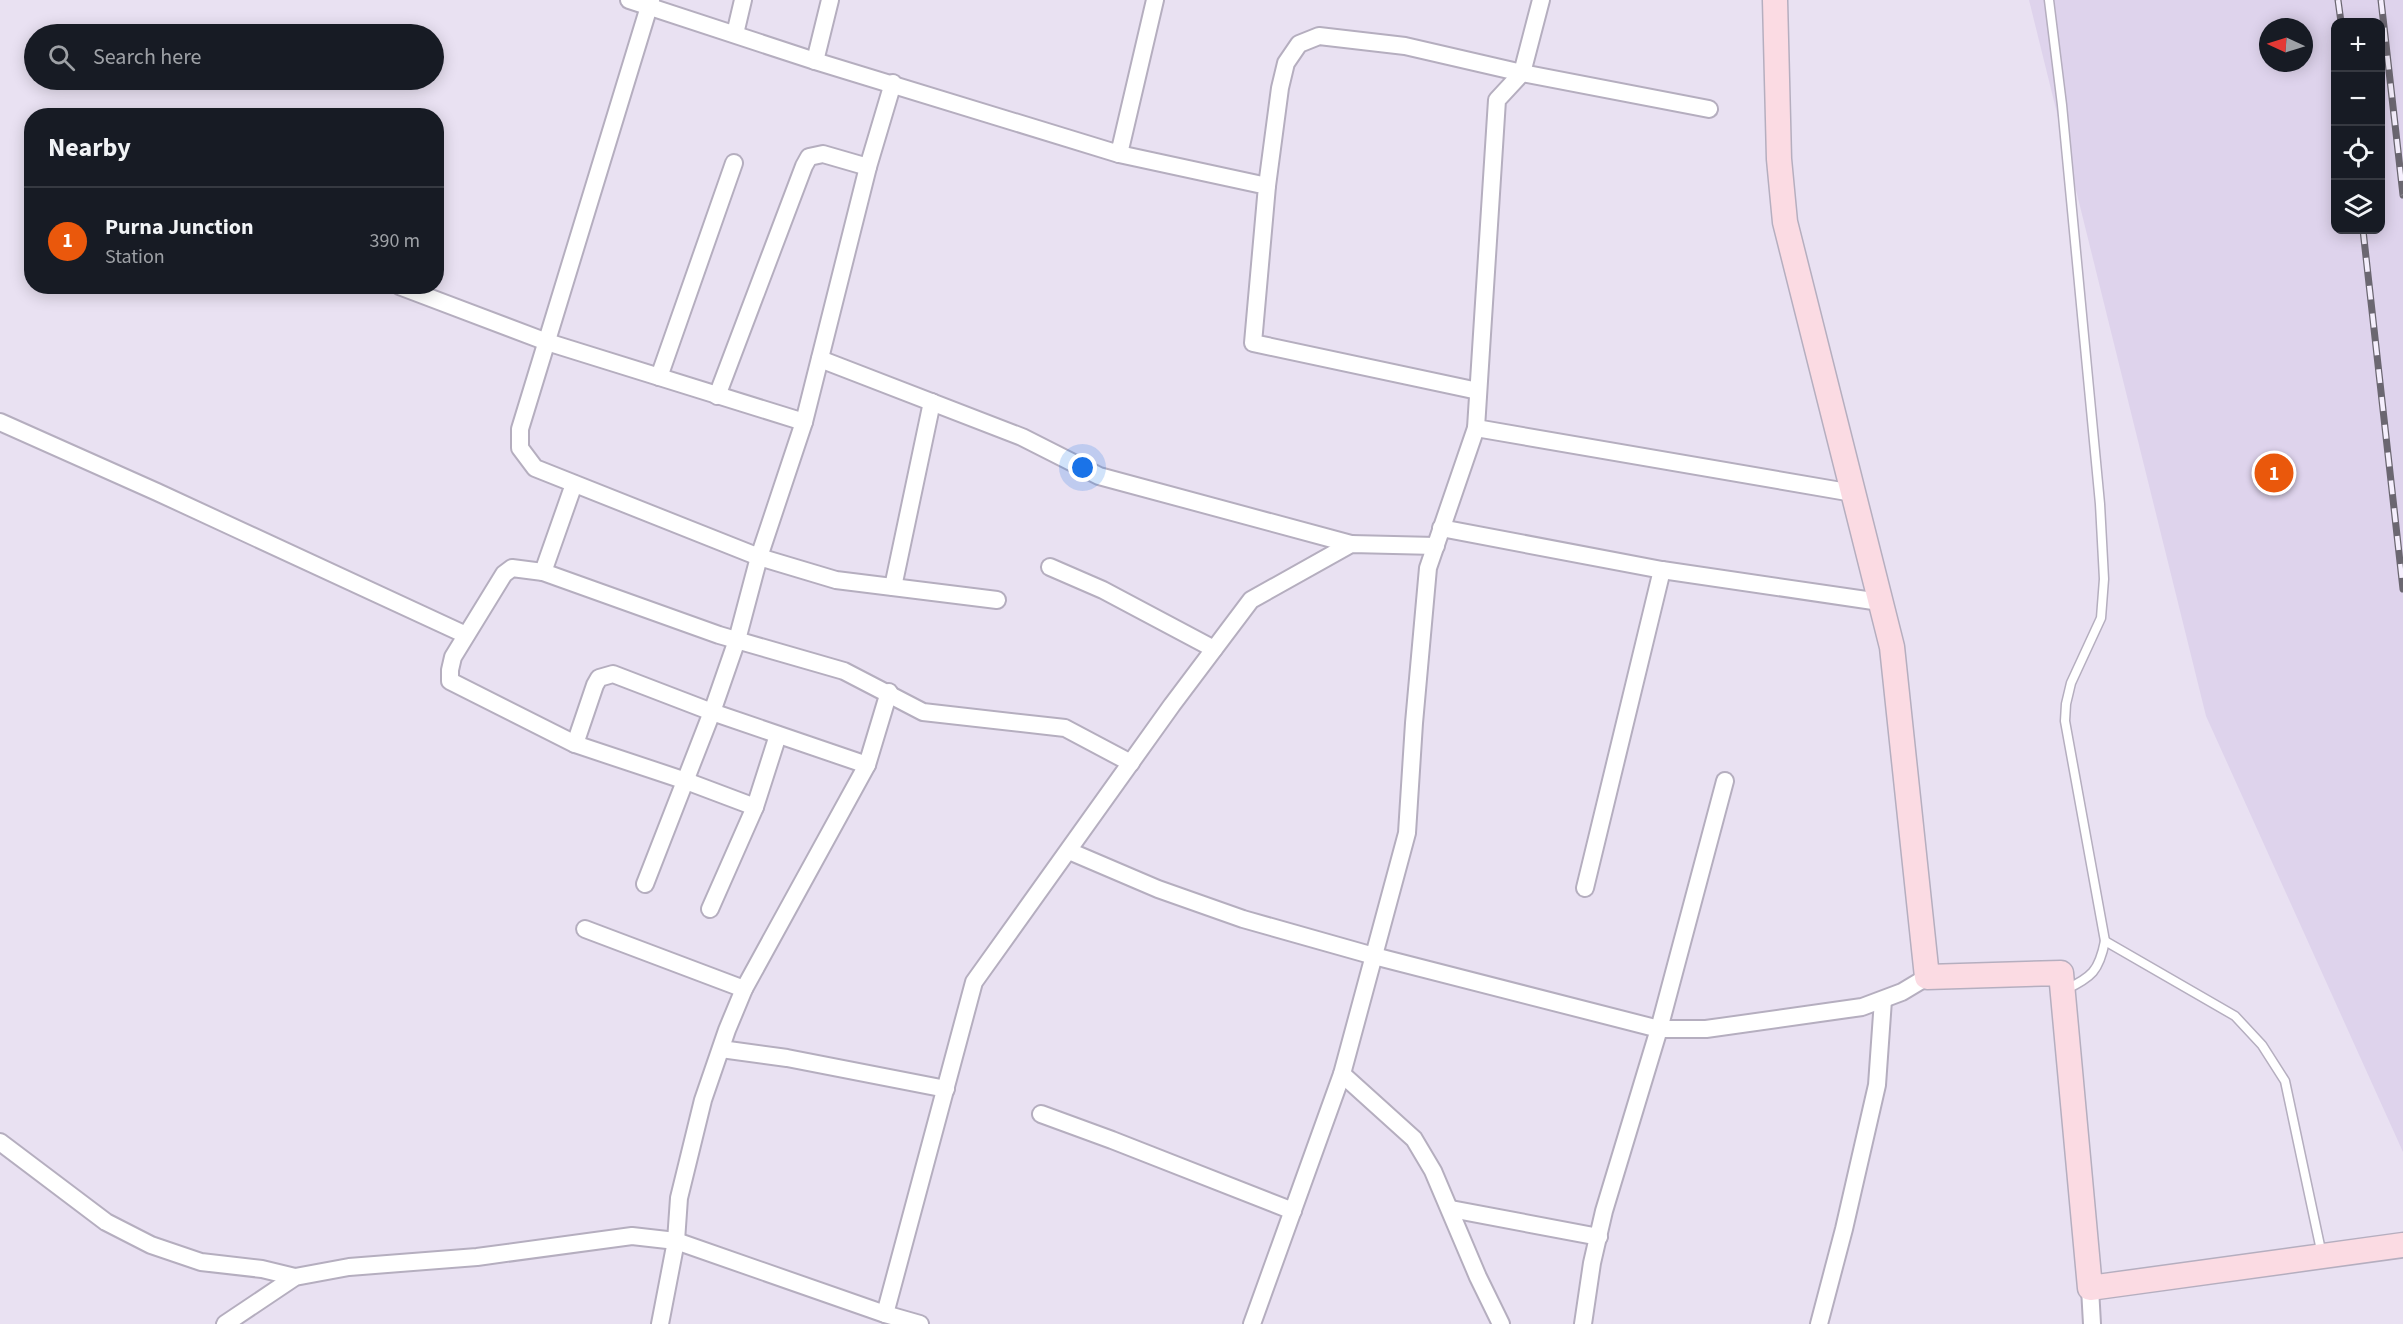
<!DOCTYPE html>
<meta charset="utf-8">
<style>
:root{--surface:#171b24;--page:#20242c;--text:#f1f3f6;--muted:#9ea1a6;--line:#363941;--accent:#ea580c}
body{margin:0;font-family:"Source Sans 3",sans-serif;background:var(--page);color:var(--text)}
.controls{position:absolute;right:18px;top:18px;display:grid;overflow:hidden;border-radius:12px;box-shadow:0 3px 15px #0003}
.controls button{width:54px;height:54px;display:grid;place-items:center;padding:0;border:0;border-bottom:2px solid var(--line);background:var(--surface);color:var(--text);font:30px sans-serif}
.compass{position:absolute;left:2259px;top:18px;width:54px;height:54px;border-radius:50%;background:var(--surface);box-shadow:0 3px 15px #0003;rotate:274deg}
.you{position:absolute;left:1083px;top:468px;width:21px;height:21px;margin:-15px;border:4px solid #fff;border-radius:50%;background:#1a73e8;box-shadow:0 0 0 9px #1a73e833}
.badge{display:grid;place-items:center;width:39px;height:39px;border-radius:50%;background:var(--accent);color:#fff;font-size:20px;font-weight:700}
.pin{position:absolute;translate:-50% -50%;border:3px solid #fff;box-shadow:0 2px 6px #0006}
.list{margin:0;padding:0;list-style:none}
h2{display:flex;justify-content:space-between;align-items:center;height:78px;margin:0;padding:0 24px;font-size:26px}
h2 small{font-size:20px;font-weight:400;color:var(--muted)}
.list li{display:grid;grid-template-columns:39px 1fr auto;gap:18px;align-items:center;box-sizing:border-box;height:108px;padding:0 24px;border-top:2px solid var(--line)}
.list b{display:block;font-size:22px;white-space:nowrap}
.list p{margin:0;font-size:20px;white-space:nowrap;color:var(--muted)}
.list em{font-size:20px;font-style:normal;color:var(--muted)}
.icon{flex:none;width:33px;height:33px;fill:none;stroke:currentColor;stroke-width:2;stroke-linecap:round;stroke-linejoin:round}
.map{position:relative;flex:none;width:2403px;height:1324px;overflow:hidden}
.search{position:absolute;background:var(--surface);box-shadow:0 3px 15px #0003;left:24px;top:24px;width:420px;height:66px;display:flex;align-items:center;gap:15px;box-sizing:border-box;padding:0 21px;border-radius:33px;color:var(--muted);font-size:22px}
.panel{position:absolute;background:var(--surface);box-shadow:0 3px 15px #0003;left:24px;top:108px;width:420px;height:186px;border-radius:24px}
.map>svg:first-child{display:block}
</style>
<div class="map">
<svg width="2403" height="1324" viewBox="0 0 2403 1324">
<rect width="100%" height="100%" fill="#e9e1f2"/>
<!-- built -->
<path fill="#ded3ec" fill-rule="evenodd" d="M 2029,0 L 2403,0 L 2403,1152 L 2206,716 ZM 2336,22 L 2380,22 L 2380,230 L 2336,230 ZM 2268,27 L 2304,27 L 2304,63 L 2268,63 Z"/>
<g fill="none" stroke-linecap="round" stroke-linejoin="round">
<!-- service casing -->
<g stroke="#b5aebf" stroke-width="11">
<g id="service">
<path d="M 2049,0 L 2062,105 L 2100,504 L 2104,579 L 2101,618 L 2071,683 L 2066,704 L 2065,721 L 2105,941 C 2099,971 2092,977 2065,990"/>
<polyline points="2105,941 2235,1016 2262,1045 2285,1081 2322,1255"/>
</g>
</g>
<!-- minor casing -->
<g stroke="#b5aebf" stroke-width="20">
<g id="minor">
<polyline points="629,0 815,61 1119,154 1155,0"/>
<polyline points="651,0 520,429 520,448 535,468 759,557 836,580 997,600"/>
<polyline points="1541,0 1522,73 1497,100 1476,428 1853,493"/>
<polyline points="735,34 743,0"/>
<polyline points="815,61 830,0"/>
<polyline points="1119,154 1267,186 1253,343 1478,391"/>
<polyline points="1267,186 1280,88 1286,63 1299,44 1319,36 1405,46 1522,73 1709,109"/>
<polyline points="399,286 547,342 804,422"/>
<polyline points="820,359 1022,437 1099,476 1351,544"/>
<polyline points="659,377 734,163"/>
<polyline points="717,396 804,166 809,157 823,154 868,167"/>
<polyline points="0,422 157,492 466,635"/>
<polyline points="1441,528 1662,570 1880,602"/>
<polyline points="1050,567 1103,590 1214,649"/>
<polyline points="543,572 574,484"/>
<polyline points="893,587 932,402"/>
<polyline points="575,744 595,685 599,678 613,674 712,712 867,765"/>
<polyline points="755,807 686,781 575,744 450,681 450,670 453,657 504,574 512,568 543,572 719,635 844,671 923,712 1065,728 1131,763"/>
<polyline points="1069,851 1158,889 1243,919 1374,956 1659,1029 1706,1029 1862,1007 1902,992 1927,977"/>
<polyline points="645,884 712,712 737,640 759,557 804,422 868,167 893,83"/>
<polyline points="1585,888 1662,570"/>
<polyline points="710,909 755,807 778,735"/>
<polyline points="585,929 744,989"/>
<polyline points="721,1049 787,1058 946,1089"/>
<polyline points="1342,1074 1414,1139 1433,1171 1478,1277 1501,1324"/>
<polyline points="1041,1114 1112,1140 1293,1211"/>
<polyline points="0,1142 106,1222 151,1245 201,1262 262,1269 295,1277"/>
<polyline points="1451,1209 1599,1237"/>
<polyline points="2090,1288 2092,1324"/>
<polyline points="885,1314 974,982 1172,705 1251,600 1351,544 1436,546"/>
<polyline points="225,1324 295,1277 349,1267 477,1257 632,1236 676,1241 885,1314 920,1324"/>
<polyline points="660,1324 676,1241 679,1198 703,1100 727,1030 744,989 867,765 889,692"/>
<polyline points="1252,1324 1342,1074 1407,833 1414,723 1428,568 1476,428"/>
<polyline points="1583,1324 1592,1263 1604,1211 1659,1029 1725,781"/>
<polyline points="1819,1324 1844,1229 1877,1085 1883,1000"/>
</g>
</g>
<!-- secondary casing -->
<g stroke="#b5aebf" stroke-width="27">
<polyline id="secondary" points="1775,0 1779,159 1785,222 1892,647 1927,977 2061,973 2090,1288 2403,1245"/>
</g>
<!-- service -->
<use href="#service" stroke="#fff" stroke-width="8"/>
<!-- minor -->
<use href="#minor" stroke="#fff" stroke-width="16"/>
<!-- secondary -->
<use href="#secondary" stroke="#fbdbe3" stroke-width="24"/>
<!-- rail casing -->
<g stroke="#6b6771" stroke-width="7">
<g id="rail">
<polyline points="2338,0 2341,22"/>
<polyline points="2381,0 2403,195"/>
<polyline points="2363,230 2403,589"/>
</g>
</g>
<!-- rail -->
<use href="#rail" stroke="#f5effd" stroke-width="4.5" stroke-dasharray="14" stroke-linecap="butt"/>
</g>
</svg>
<div class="controls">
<button>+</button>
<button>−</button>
<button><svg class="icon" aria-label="locate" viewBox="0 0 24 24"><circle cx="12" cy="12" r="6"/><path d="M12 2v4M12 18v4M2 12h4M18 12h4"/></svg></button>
<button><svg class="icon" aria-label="layers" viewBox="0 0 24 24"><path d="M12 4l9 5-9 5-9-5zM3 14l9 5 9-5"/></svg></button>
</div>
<svg class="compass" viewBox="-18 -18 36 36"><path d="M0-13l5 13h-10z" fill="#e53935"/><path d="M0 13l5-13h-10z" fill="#9ea1a6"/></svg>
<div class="you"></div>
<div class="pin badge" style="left:2274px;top:473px">1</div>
<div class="search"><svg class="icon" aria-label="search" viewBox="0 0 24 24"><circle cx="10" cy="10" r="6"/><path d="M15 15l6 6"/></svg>Search here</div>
<section class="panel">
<h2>Nearby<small></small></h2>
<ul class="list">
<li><span class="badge">1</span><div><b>Purna Junction</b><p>Station</p></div><em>390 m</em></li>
</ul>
</section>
</div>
